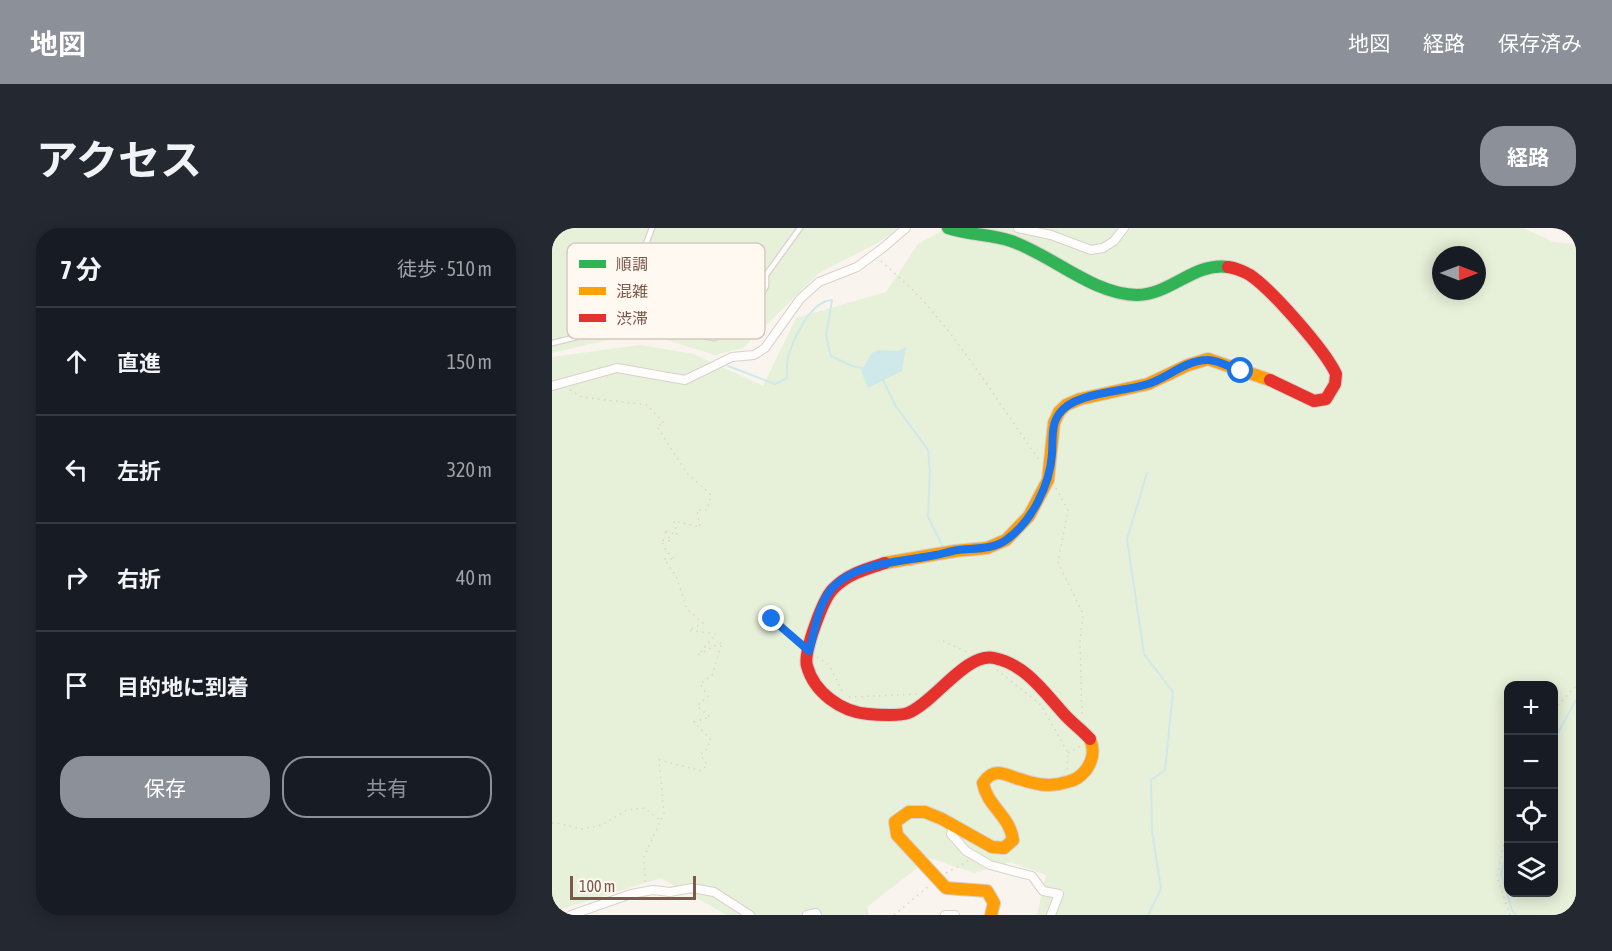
<!DOCTYPE html>
<html lang="ja">
<meta charset="utf-8">
<style>
:root{--surface:#171b24;--page:#242831;--text:#f1f3f6;--muted:#9ea1a6;--line:#363941;--accent:#8c9099}
body{margin:0;font-family:"Asap Condensed","Noto Sans JP",sans-serif;background:var(--page);color:var(--text)}
.controls{position:absolute;right:18px;bottom:18px;display:grid;overflow:hidden;border-radius:12px;box-shadow:0 3px 15px #0003}
.controls button{width:54px;height:54px;display:grid;place-items:center;padding:0;border:0;border-bottom:2px solid var(--line);background:var(--surface);color:var(--text);font:30px sans-serif}
.compass{position:absolute;left:880px;top:18px;width:54px;height:54px;border-radius:50%;background:var(--surface);box-shadow:0 3px 15px #0003;rotate:90deg}
.scale{position:absolute;left:18px;bottom:15px;width:126px;box-sizing:border-box;padding-left:6px;border:3px solid #7a594b;border-top:0;font-size:16px;line-height:21px;white-space:nowrap;color:#7a594b;-webkit-text-stroke:4px #fff9f1;paint-order:stroke}
.stop{position:absolute;width:18px;height:18px;margin:-14px;border:4px solid #1a73e8;border-radius:50%;background:#fff}
.stop.end{background:#1a73e8;border-color:#fff;box-shadow:0 2px 6px #0008}
.list{margin:0;padding:0;list-style:none}
h2{display:flex;justify-content:space-between;align-items:center;height:78px;margin:0;padding:0 24px;font-size:26px}
h2 small{font-size:20px;font-weight:400;color:var(--muted)}
.list li{display:grid;grid-template-columns:39px 1fr auto;gap:18px;align-items:center;box-sizing:border-box;height:108px;padding:0 24px;border-top:2px solid var(--line)}
.list b{display:block;font-size:22px;white-space:nowrap}
.list em{font-size:20px;font-style:normal;color:var(--muted)}
.actions{display:flex;gap:12px;padding:18px 24px}
.actions a{flex:1;padding:14px 0;border:2px solid var(--accent);border-radius:24px;text-align:center;font-size:21px;color:var(--accent)}
.actions .main{background:var(--accent);color:#fff}
.icon{flex:none;width:33px;height:33px;fill:none;stroke:currentColor;stroke-width:2;stroke-linecap:round;stroke-linejoin:round}
.map{position:relative;flex:none;width:1024px;height:687px;overflow:hidden;border-radius:24px}
header{display:flex;align-items:center;gap:36px;box-sizing:border-box;height:84px;padding:0 30px;background:var(--accent);color:#fff}
header strong{font-size:28px}
nav{display:flex;gap:33px;margin-inline-start:auto;font-size:21px}
.intro{display:flex;align-items:center;justify-content:space-between;box-sizing:border-box;height:144px;padding:0 36px}
h1{margin:0;font-size:42px}
.button{padding:15px 27px;border-radius:24px;background:var(--accent);color:#fff;font-size:21px;font-weight:700}
main{display:flex;gap:36px;padding:0 36px}
aside{flex:1;background:var(--surface);border-radius:24px;box-shadow:0 3px 15px #0003}
.map>svg:first-child{display:block}
</style>
<header>
<strong>地図</strong>
<nav><a>地図</a><a>経路</a><a>保存済み</a></nav>
</header>
<div class="intro"><h1>アクセス</h1><a class="button">経路</a></div>
<main>
<aside>
<h2>7 分<small>徒歩 · 510 m</small></h2>
<ul class="list">
<li><svg class="icon" aria-label="ahead" viewBox="0 0 24 24"><path d="M12 20V5M6 11l6-6 6 6"/></svg><div><b>直進</b></div><em>150 m</em></li>
<li><svg class="icon" aria-label="left" viewBox="0 0 24 24"><path d="M17 20v-9H6M10 6l-5 5 5 5"/></svg><div><b>左折</b></div><em>320 m</em></li>
<li><svg class="icon" aria-label="right" viewBox="0 0 24 24"><path d="M7 20v-9h11M14 6l5 5-5 5"/></svg><div><b>右折</b></div><em>40 m</em></li>
<li><svg class="icon" aria-label="arrive" viewBox="0 0 24 24"><path d="M6 21V4h12l-3 4 3 4H6"/></svg><div><b>目的地に到着</b></div></li>
</ul>
<div class="actions"><a class="main">保存</a><a>共有</a></div>
</aside>
<div class="map">
<svg width="1024" height="687" viewBox="0 0 1024 687">
<rect width="100%" height="100%" fill="#f9f4ee"/>
<!-- green -->
<g fill="#e7f0d9" fill-rule="evenodd">
<polygon points="0,0 349,0 325,15 267,45 191,120 163,127 89,104 0,125"/>
<path d="M 395,0 L 971,0 L 1002,14 L 1024,16 L 1024,687 L 485,687 L 494,647 L 458,634 L 422,645 L 378,630 L 315,679 L 317,687 L 175,687 L 109,650 L 0,684 L 0,129 L 88,117 L 142,126 L 211,158 L 244,90 L 334,64 L 366,16 ZM 889,27 L 925,27 L 925,63 L 889,63 ZM 957,458 L 1002,458 L 1002,664 L 957,664 Z"/>
</g>
<!-- water -->
<polygon fill="#cfe9ea" points="354,119 350,143 316,160 309,143 320,125 326,122 346,123"/>
<g fill="none" stroke-linecap="round" stroke-linejoin="round">
<!-- stream -->
<g stroke="#cfe9ea" stroke-width="2">
<path d="M 176,138 L 223,156 L 235,150 C 235,143 234,133 237,126 C 243,108 259,73 280,72 L 274,108 L 279,128 L 300,138 L 311,140"/>
<polyline points="331,152 343,177 376,222 378,243 376,289 391,319"/>
<polyline points="595,245 575,311 592,426 621,464 613,542 599,552 600,603 609,661 596,687"/>
<polyline points="1002,512 1024,472"/>
<polyline points="957,616 949,646 960,682 964,687"/>
</g>
<!-- lane casing -->
<g stroke="#d9d1cc" stroke-width="7">
<g id="lane">
<polyline points="68,84 75,86 102,72 125,65 114,88 118,103 136,101 143,106 162,110 186,98 202,79 214,58 214,47 248,0"/>
<polyline points="0,115 25,109 45,82 68,84 100,0"/>
</g>
</g>
<!-- street casing -->
<g stroke="#d9d1cc" stroke-width="10">
<g id="street">
<polyline points="466,0 499,7 539,22 551,20 562,13 572,0"/>
<polyline points="0,158 65,140 133,152 180,129 202,127 213,120 248,71 267,54 305,39 332,19 354,0"/>
<polyline points="401,597 399,606 414,623 438,637 480,648 491,663 507,666 499,687"/>
<polyline points="19,687 79,666 101,662 118,664 140,660 162,664 198,687"/>
<polyline points="255,687 264,685 265,687"/>
<polyline points="393,687 403,687"/>
</g>
</g>
<!-- fast casing -->
<g stroke="#d9d0ca" stroke-width="14">
<path id="fast" d="M 396,0 C 416,7 439,6 459,13 C 500,27 542,67 585,67 C 618,67 642,34 676,39"/>
</g>
<!-- slow casing -->
<g stroke="#d9d0ca" stroke-width="14">
<g id="slow">
<polyline points="333,335 403,323 435,320 454,312 477,288 496,252 502,195 507,184 514,177 528,171 596,156 636,137 656,131 718,152"/>
<path d="M 439,687 L 442,675 L 435,663 L 394,660 L 345,607 L 343,594 L 357,584 L 373,584 L 390,591 L 440,619 L 452,620 L 461,612 C 458,588 435,578 431,555 C 435,549 439,545 446,545 C 452,545 458,548 464,550 C 482,556 496,560 515,554 C 524,552 528,549 534,542 C 541,532 543,523 538,511"/>
</g>
</g>
<!-- jam casing -->
<g stroke="#d9d0ca" stroke-width="14">
<g id="jam">
<path d="M 676,39 C 684,40 691,43 698,47 C 720,62 773,122 784,146 L 783,156 L 774,171 L 762,173 L 718,152"/>
<path d="M 333,335 C 314,341 295,346 281,361 C 271,371 251,425 255,438 C 262,464 289,484 316,486 C 325,487 349,488 356,485 C 382,475 414,424 442,430 C 473,436 492,464 512,486 C 520,495 530,502 538,511"/>
</g>
</g>
<!-- path -->
<g stroke="#dbd2ce" stroke-width="1.5" stroke-dasharray="1.5 4.5" stroke-linecap="butt">
<path d="M 329,33 C 344,47 360,60 373,75 C 416,124 450,180 488,233"/>
<polyline points="18,162 30,169 95,177 112,195 105,198 134,244 159,267 155,282 145,282 148,299 122,293 125,307 112,302 119,313 109,312 115,324 123,331 112,331 124,348 135,381 151,395 137,402 164,406 146,427 170,414 160,447 148,456 156,468 145,478 158,489 142,494 159,512 154,522 148,527 155,536 150,543 107,532 112,585 92,629 93,654"/>
<polyline points="504,260 516,282 506,334 531,386 528,414 530,488"/>
<polyline points="220,391 247,415"/>
<polyline points="391,413 415,424"/>
<polyline points="265,429 277,437 291,465"/>
<polyline points="445,442 489,477 516,525 515,544"/>
<polyline points="297,469 367,466"/>
<polyline points="1002,501 1006,477 1024,458"/>
<polyline points="516,525 530,517"/>
<polyline points="957,575 954,605 945,649 958,687"/>
<polyline points="0,595 5,595 29,601 50,597 75,582 92,580 108,592"/>
<polyline points="394,645 416,633"/>
<polyline points="342,687 378,657"/>
</g>
<!-- lane -->
<use href="#lane" stroke="#fefdfc" stroke-width="4.5"/>
<!-- street -->
<use href="#street" stroke="#fefdfc" stroke-width="8"/>
<!-- fast -->
<use href="#fast" stroke="#30b455" stroke-width="12"/>
<!-- slow -->
<use href="#slow" stroke="#ff9f0a" stroke-width="12"/>
<!-- jam -->
<use href="#jam" stroke="#e5322d" stroke-width="12"/>
</g>
<g fill="none" stroke-linecap="round" stroke-linejoin="round">
<!-- route -->
<path stroke="#1a73e8" stroke-width="8" d="M 220,391 L 257,423 C 263,403 265,380 278,363 C 300,334 351,334 384,327 C 391,326 398,323 406,322 C 422,320 440,322 454,312 C 480,294 498,256 500,226 C 501,212 499,197 507,186 C 521,164 572,164 596,156 C 615,150 634,132 655,132 C 665,131 679,140 689,143"/>
</g>
<!-- legend -->
<rect x="15" y="15" width="198" height="96" rx="9" fill="#fff9f1" stroke="#d7c9bf" stroke-width="1.5"/>
<rect x="27" y="32" width="27" height="8" fill="#30b455"/>
<rect x="27" y="59" width="27" height="8" fill="#ff9f0a"/>
<rect x="27" y="86" width="27" height="8" fill="#e5322d"/>
<g font-size="16" fill="#7a594b">
<text x="64" y="42">順調</text>
<text x="64" y="69">混雑</text>
<text x="64" y="96">渋滞</text>
</g>
</svg>
<div class="controls">
<button>+</button>
<button>−</button>
<button><svg class="icon" aria-label="locate" viewBox="0 0 24 24"><circle cx="12" cy="12" r="6"/><path d="M12 2v4M12 18v4M2 12h4M18 12h4"/></svg></button>
<button><svg class="icon" aria-label="layers" viewBox="0 0 24 24"><path d="M12 4l9 5-9 5-9-5zM3 14l9 5 9-5"/></svg></button>
</div>
<svg class="compass" viewBox="-18 -18 36 36"><path d="M0-13l5 13h-10z" fill="#e53935"/><path d="M0 13l5-13h-10z" fill="#9ea1a6"/></svg>
<div class="scale">100 m</div>
<div class="stop" style="left:689px;top:143px"></div>
<div class="stop end" style="left:220px;top:391px"></div>
</div>
</main>
